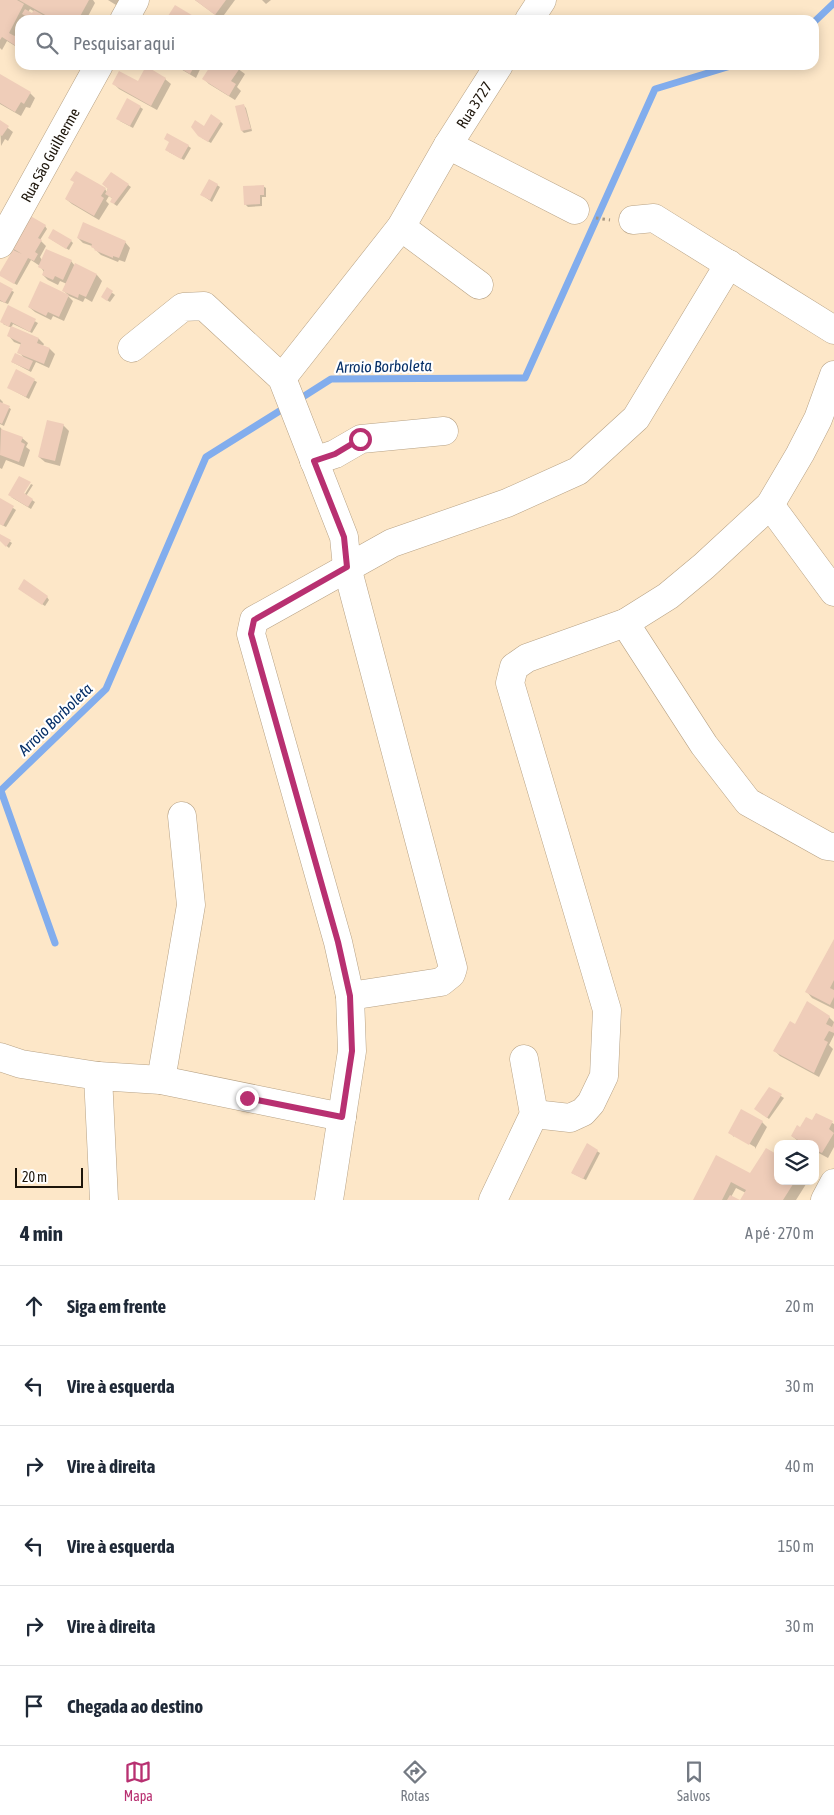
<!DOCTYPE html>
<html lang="pt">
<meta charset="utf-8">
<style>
:root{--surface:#fff;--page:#f6f6f7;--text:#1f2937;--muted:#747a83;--line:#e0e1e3;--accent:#b83071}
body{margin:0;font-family:"Asap Condensed",sans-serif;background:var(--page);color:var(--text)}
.controls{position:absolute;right:15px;bottom:15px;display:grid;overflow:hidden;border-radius:10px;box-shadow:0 2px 12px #0003}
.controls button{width:45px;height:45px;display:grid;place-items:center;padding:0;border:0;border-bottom:1px solid var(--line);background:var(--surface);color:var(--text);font:25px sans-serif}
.scale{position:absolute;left:15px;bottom:12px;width:68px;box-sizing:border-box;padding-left:5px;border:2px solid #1d150a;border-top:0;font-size:14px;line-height:18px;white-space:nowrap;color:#1d150a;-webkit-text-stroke:4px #fff;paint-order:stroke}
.stop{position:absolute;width:15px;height:15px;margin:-11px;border:4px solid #b83071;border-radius:50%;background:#fff}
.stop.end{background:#b83071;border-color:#fff;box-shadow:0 1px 5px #0008}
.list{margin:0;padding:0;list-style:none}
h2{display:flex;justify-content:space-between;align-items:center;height:65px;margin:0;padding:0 20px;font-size:21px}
h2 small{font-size:16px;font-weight:400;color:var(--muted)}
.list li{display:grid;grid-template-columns:32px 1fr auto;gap:15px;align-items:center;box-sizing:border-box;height:80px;padding:0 20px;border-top:1px solid var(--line)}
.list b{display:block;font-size:19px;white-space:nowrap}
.list em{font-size:16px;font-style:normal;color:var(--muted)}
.icon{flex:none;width:28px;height:28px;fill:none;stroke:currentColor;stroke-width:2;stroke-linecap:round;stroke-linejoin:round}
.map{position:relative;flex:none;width:834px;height:1200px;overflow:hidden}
.search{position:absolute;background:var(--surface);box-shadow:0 2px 12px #0003;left:15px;right:15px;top:15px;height:55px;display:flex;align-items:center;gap:12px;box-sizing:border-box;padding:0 18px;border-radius:15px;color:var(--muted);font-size:19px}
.sheet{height:545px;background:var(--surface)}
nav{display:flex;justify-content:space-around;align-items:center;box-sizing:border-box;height:70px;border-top:1px solid var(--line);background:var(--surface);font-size:14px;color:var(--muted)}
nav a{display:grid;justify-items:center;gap:2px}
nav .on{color:var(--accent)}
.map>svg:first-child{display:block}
</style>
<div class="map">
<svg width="834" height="1200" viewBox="0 0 834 1200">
<rect width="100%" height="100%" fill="#fde7c8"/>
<!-- shadow -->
<g fill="#0003" fill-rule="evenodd">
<path d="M 0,0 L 93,0 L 95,3 L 86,20 L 30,20 L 26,16 L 24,20 L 20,20 L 20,27 L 14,37 L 20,41 L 20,49 L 7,41 L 2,50 L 0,48 ZM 30,9 L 35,12 L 33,15 L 28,12 Z"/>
<polygon points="108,0 119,0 116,5"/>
<polygon points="195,0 235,0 221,19"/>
<polygon points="262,0 271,0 266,4"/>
<polygon points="174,65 202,65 196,78"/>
<polygon points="212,65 233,65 245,74 237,87 241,91 235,100 209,84 204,79"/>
<polygon points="0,75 30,93 35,98 30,108 26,107 21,116 0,104"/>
<polygon points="165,79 171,84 157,110 119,89 114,84"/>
<polygon points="244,106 246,108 252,131 244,133 242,131"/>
<polygon points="140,107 143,109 133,128 120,121"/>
<polygon points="0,122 13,132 8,141 5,139 1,146"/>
<polygon points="221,122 223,124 211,143 202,138 204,127"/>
<polygon points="188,146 191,148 184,160 169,152"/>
<polygon points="111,173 131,187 117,206 114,204 113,199 109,196 106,201 109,204 99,220 72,204 66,199 105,189 107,192"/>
<polygon points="209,180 220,187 212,202 202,195"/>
<polygon points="263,186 266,188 266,197 262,197 262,206 248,207 245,204"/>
<polygon points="45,226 47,229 40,240 46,246 40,257 42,260 71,261 75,266 97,275 102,281 92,302 85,298 83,302 69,296 64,291 67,284 60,281 58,285 48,280 43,275 44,272 40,266 31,260 17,285 0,275 14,250 9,245"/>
<polygon points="78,238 125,242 130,248 125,262 119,260 118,262 101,255 92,246 83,243"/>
<polygon points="52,240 71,241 73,243 69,250"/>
<polygon points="0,284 14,292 8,304 0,301"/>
<polygon points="107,289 115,295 110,302 105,299"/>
<polygon points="68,296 73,301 64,321 53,316 51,320 35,312 29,307"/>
<polygon points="8,307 38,323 32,333 13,324 11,328 39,339 44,344 43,346 50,349 55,354 49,368 36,362 31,372 12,362 25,359 19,352 22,345 14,342 9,336 12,328 3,324"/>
<polygon points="17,371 37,382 29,399 9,388"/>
<polygon points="0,399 3,402 2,404 11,409 4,426 0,424"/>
<polygon points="63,425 69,431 60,466 45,462 39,457"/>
<polygon points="0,427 4,432 22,438 28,443 26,447 30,450 24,467 6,460 2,469 0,468"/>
<polygon points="31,484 33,485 26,496 35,502 31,509 11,497 22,499"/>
<polygon points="0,499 16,510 6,527 0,524"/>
<polygon points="0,535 12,543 9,548 0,540"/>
<polygon points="22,591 47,597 49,600 45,606"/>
<polygon points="834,941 834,1009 812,998 807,992"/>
<polygon points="829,1017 834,1022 834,1035 829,1045 833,1049 819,1077 780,1056 775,1051 795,1026"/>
<polygon points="769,1089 784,1098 769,1119 758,1111"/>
<polygon points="816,1114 834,1124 834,1147 828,1158 815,1151 815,1144 802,1144 792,1136 812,1122"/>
<polygon points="762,1122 767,1127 755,1149 755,1147 734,1135 734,1137 730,1132"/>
<polygon points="587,1145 600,1153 586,1180 572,1173"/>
<polygon points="716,1157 750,1174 778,1181 808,1181 796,1200 742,1200 746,1193 736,1188 731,1197 737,1200 694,1200"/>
</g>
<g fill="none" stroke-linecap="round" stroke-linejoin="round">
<!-- stream -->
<g stroke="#82aded" stroke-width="7">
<polyline points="814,22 834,3"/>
<polyline points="298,400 331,379 525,378 655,89 734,65"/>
<polyline points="0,791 106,689 206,457 286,407"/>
<polyline points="1,791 55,943"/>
</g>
</g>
<!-- building -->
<g fill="#efcdb9">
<polygon points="0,0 17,0 24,4 9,33 20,39 16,46 2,37 0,40"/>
<polygon points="19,0 89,0 78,20 54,20"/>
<polygon points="195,0 226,0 215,15"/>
<polygon points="175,5 200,20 174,20 168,16"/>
<polygon points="25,9 32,13 34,10 52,20 32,20 22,14"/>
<polygon points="175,65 195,65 190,74"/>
<polygon points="211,65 235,65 240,68 231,81 236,84 229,96 202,79"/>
<polygon points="146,66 166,78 151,106 112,84 119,71 138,81"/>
<polygon points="0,74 31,92 24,104 21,102 15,112 0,103"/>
<polygon points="127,98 141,106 130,126 116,119"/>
<polygon points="244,104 251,129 241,131 235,106"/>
<polygon points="211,114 221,121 208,142 198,136 191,127 195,120 204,126"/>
<polygon points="0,120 9,126 2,136 0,135"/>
<polygon points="167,133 189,145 181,159 165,150 169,142 164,139"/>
<polygon points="76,171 106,188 101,196 104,198 94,216 65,199 74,182 70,180"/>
<polygon points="111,172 129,184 114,204 110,202 112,198 105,194 108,189 102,184"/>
<polygon points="209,179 218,184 210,200 200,195"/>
<polygon points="264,185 264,195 260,195 260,204 244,205 243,186"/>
<polygon points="27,214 46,225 38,238 42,240 35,252 38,254 34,261 28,258 14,284 0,276 0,272 13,250 22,254 7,245"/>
<polygon points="83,222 126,241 119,258 113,256 113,258 94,250 95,249 91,247 92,244 77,238"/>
<polygon points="53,229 72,240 66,249 48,238"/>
<polygon points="46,249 72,260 63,280 55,276 53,280 42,275 44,270 38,267"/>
<polygon points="75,263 97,274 86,297 79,294 78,298 62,291"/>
<polygon points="40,281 69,295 59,317 48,312 46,316 28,307"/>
<polygon points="0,282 13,289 5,303 0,300"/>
<polygon points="107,287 113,291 107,301 101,297"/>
<polygon points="8,305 36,319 30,332 11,322 9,327 0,322"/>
<polygon points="11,326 39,338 37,343 50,348 44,364 17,353 21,343 7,336"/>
<polygon points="15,353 33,361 29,370 11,362"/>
<polygon points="16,369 35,379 26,397 7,388"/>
<polygon points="0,402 10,406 2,424 0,423"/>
<polygon points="47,420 64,424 55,461 38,457"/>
<polygon points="1,429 23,437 21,442 25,444 19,462 0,455"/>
<polygon points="19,476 31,482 24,493 33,499 28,507 8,495"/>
<polygon points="0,498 14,506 3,526 0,524"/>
<polygon points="0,534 11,540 6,547 0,541"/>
<polygon points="24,579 48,596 42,605 18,589"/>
<polygon points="834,939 834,980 830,988 834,990 834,997 830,1005 805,992"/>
<polygon points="807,1001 830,1016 826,1024 832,1027 834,1022 834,1033 829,1031 824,1040 828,1042 814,1073 773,1051 790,1021 795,1024"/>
<polygon points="769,1087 782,1094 767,1118 754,1109"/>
<polygon points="741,1109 763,1121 749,1145 728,1133"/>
<polygon points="816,1113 833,1121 829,1129 834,1133 822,1153 815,1150 815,1144 805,1144 791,1136 797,1125 800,1127 806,1117 812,1120"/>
<polygon points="587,1143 598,1150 583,1179 571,1173"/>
<polygon points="766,1148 778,1155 778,1181 795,1181 783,1200 740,1200 746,1190 731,1182 722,1200 693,1200 716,1155 750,1173"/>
<polygon points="730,1195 740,1200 727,1200"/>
</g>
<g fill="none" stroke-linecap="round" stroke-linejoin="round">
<!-- minor casing -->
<g stroke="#b7a285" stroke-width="29">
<g id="minor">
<polyline points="124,20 135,0"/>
<polyline points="529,20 542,0"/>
<polyline points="448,145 575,210"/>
<polyline points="633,220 654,218 834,330"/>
<polyline points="401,227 479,285"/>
<polyline points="0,244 99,65"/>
<polyline points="132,348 183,307 204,306 282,378 344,537 347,567 453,968 451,974 441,982 350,996"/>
<polyline points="282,378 401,227 448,145 499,65"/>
<polyline points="314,461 335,454 361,439 444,431"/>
<polyline points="770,505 834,592"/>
<polyline points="625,623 704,745 748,802 827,846 834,847"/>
<polyline points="0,1057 21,1064 98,1076 161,1080 342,1117"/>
<polyline points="98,1076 104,1200"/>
<polyline points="161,1080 191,905 182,816"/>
<polyline points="534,1114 570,1118 583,1112 591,1103 604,1076 607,1010 510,683 514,667 527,658 625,623 668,596 704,566 770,505 800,454 818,419 834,375"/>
<polyline points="329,1200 352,1051 350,996 338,942 251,634 254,620 392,543 507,503 578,471 636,418 729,264"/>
<polyline points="493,1200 534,1114 524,1059"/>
<polyline points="825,1200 834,1183"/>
</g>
</g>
<!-- path -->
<polyline stroke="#a99881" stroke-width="3" stroke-dasharray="2.5 4" stroke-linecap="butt" points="596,218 610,220"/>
<!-- minor -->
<use href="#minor" stroke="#fff" stroke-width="28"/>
</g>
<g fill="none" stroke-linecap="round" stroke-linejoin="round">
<!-- route -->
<polyline stroke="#b83071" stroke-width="6" points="247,1098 342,1117 352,1051 350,996 338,942 251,634 254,620 347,567 344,537 314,461 335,454 360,439"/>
</g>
<g text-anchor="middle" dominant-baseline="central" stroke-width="4.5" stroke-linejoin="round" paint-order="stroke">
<!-- street labels -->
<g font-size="15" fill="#1d150a" stroke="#fff">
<text transform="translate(474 105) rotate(-57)">Rua 3727</text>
<text transform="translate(50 155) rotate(-61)">Rua São Guilherme</text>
</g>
<!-- water labels -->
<g font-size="16" font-style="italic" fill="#073068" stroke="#fff">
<text transform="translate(384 366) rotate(-1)">Arroio Borboleta</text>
<text transform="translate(55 719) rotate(-44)">Arroio Borboleta</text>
</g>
</g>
</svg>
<div class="controls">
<button><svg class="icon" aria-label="layers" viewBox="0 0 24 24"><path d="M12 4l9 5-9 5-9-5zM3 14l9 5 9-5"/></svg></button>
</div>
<div class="scale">20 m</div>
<div class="stop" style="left:360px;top:439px"></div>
<div class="stop end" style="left:247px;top:1098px"></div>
<div class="search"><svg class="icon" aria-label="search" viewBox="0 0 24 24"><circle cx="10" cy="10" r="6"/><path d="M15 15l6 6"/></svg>Pesquisar aqui</div>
</div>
<section class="sheet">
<h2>4 min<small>A pé · 270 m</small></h2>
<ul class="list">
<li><svg class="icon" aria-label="ahead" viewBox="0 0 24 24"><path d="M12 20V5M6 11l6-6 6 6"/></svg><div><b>Siga em frente</b></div><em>20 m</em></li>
<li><svg class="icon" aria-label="left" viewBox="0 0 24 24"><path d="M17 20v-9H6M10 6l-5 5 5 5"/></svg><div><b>Vire à esquerda</b></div><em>30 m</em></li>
<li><svg class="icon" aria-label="right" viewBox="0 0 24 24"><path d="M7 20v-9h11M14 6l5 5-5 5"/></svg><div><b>Vire à direita</b></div><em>40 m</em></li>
<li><svg class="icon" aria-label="left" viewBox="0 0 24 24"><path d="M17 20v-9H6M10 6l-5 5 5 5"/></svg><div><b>Vire à esquerda</b></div><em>150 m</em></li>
<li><svg class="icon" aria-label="right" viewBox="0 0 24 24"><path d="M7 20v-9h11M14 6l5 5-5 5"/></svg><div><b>Vire à direita</b></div><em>30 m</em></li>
<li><svg class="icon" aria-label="arrive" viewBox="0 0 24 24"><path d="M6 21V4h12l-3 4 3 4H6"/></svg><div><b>Chegada ao destino</b></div></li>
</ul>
</section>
<nav>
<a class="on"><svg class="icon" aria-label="map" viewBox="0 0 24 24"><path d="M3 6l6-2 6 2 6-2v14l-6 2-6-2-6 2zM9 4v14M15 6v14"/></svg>Mapa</a>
<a><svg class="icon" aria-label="directions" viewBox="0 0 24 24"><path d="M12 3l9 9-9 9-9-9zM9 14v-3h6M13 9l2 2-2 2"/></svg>Rotas</a>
<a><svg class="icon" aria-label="saved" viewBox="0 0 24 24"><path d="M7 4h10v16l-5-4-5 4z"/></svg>Salvos</a>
</nav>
